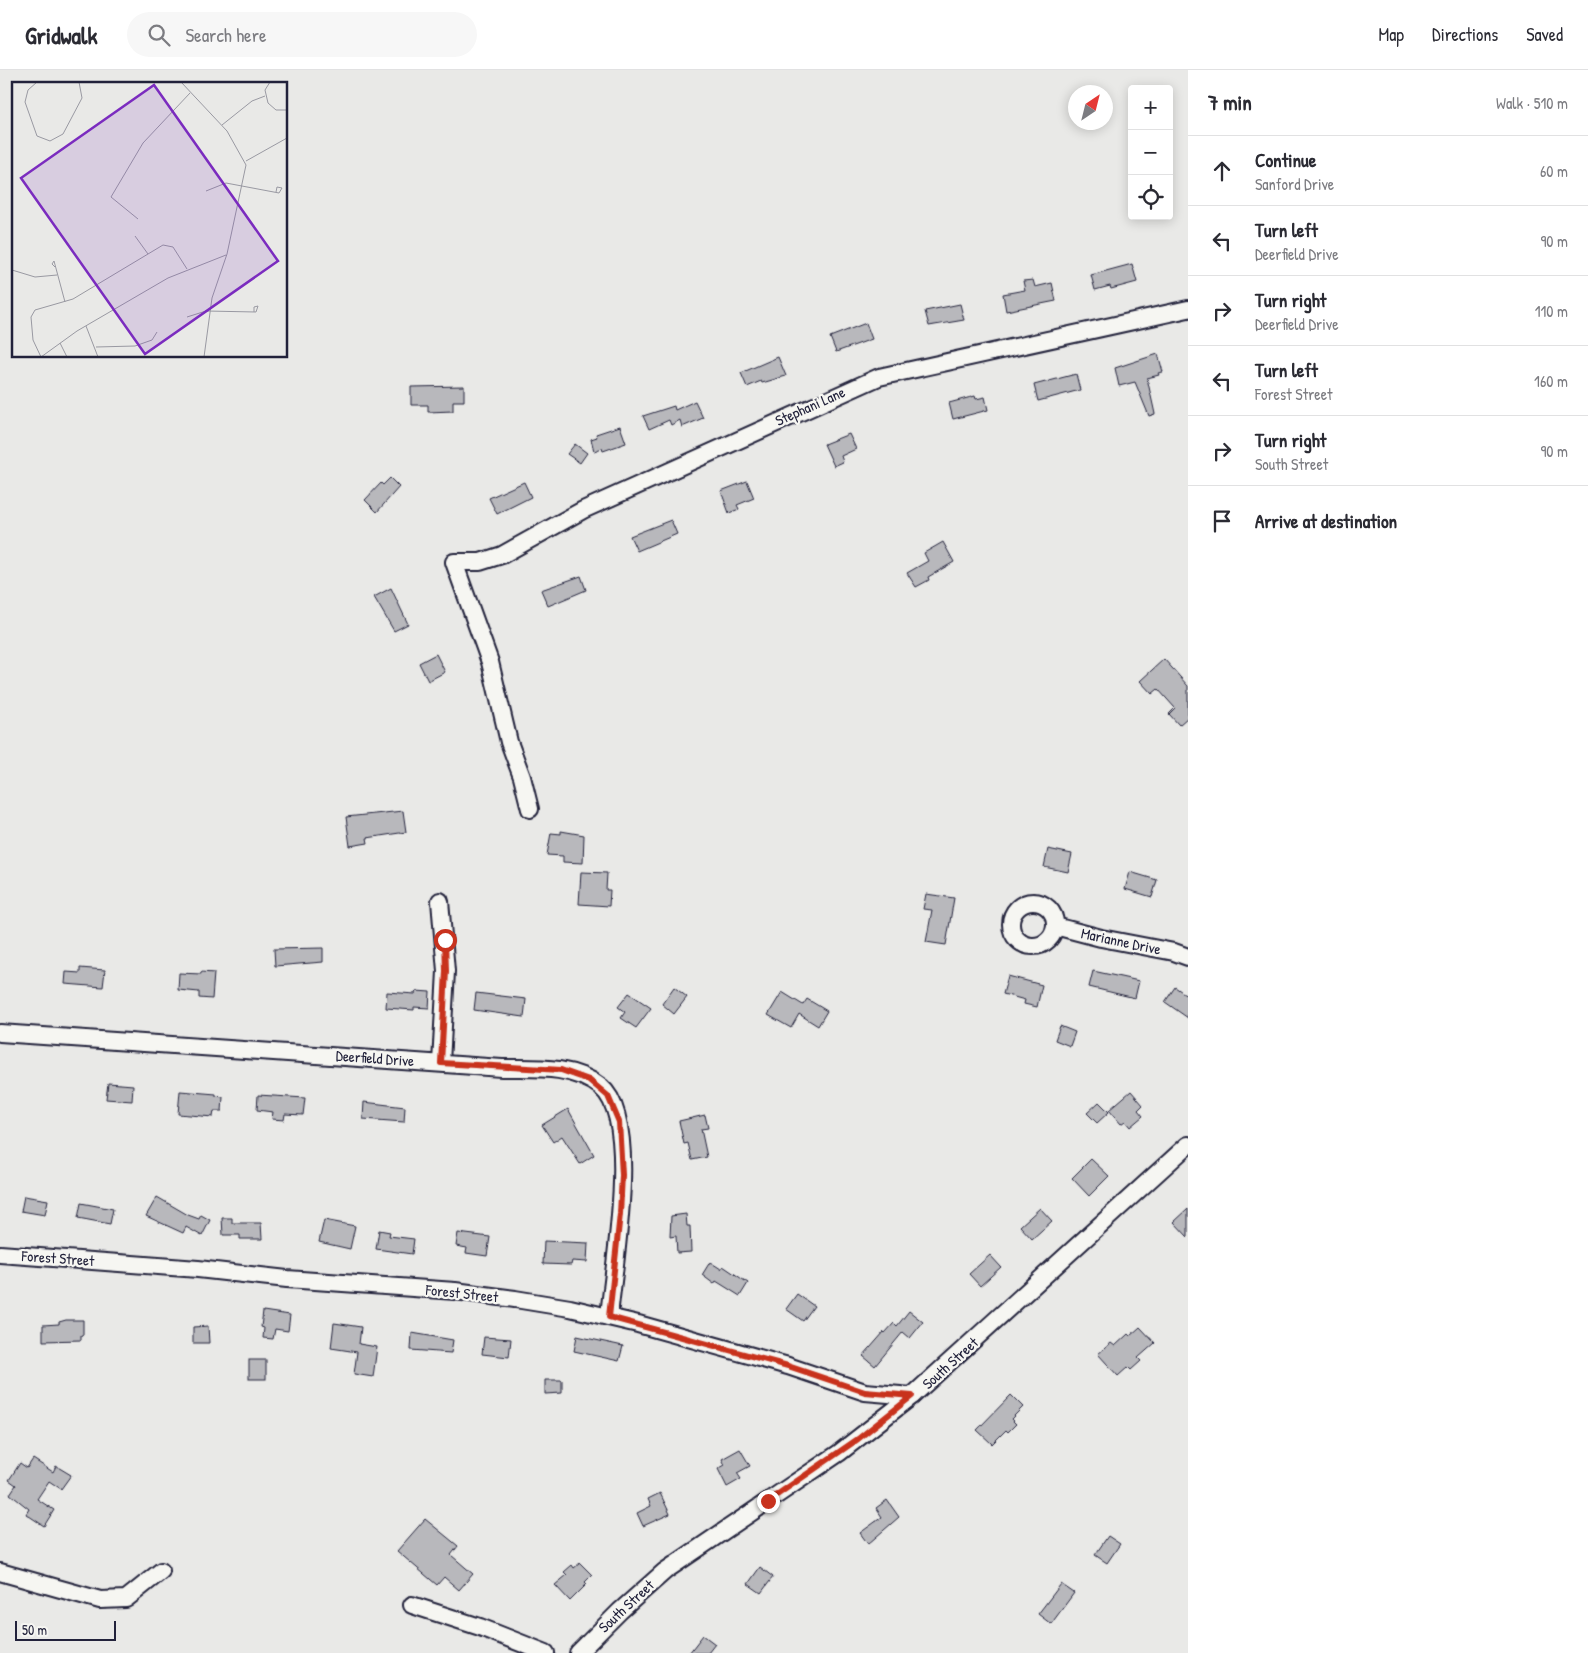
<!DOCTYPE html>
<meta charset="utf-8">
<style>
:root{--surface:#fff;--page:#f7f7f7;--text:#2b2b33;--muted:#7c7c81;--line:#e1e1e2}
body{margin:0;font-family:"Patrick Hand",sans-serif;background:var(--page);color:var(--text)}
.controls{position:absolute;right:15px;top:15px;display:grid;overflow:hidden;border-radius:5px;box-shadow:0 2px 12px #0003}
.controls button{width:45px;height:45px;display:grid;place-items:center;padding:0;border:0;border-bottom:1px solid var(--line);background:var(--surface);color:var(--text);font:25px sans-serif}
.compass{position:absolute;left:1068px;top:15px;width:45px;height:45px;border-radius:50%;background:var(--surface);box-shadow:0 2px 12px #0003;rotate:35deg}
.scale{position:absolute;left:15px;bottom:12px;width:101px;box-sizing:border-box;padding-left:5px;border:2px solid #22223b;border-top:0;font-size:14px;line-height:18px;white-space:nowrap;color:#22223b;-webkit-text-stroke:4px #f6f6f2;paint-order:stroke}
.stop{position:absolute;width:15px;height:15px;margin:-11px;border:4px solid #c8321e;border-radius:50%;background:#fff}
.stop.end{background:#c8321e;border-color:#fff;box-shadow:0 1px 5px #0008}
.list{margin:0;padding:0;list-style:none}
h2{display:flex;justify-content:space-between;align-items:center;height:65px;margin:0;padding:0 20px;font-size:21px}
h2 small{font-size:16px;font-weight:400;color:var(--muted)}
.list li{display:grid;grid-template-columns:32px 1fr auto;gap:15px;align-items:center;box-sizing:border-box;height:70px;padding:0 20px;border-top:1px solid var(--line)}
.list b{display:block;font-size:19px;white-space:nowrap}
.list p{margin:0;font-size:16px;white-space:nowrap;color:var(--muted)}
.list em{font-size:16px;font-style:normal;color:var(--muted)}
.icon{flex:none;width:28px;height:28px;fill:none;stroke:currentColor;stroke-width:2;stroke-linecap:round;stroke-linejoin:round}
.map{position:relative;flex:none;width:1188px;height:1583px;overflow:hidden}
header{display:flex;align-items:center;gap:30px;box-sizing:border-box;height:70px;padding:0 25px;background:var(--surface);border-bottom:1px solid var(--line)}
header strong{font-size:24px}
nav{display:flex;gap:28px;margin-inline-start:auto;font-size:18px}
.search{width:350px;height:45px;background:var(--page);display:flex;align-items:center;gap:12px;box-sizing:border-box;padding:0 18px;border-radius:28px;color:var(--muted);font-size:19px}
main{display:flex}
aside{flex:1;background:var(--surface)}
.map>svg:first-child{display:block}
</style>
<header>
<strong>Gridwalk</strong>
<div class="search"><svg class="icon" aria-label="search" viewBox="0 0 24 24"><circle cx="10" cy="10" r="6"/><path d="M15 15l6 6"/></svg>Search here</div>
<nav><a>Map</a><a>Directions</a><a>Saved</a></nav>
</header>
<main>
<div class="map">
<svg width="1188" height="1583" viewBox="0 0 1188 1583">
<rect width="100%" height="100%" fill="#e9e9e7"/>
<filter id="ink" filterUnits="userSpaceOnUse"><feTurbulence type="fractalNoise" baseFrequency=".02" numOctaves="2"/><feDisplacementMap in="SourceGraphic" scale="10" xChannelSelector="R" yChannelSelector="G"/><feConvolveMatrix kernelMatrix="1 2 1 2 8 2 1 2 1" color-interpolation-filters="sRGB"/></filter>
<g filter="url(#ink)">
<!-- building -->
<g fill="#b8b8bc" stroke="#22223b">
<polygon points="1132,194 1137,212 1111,219 1110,216 1095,220 1091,205"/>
<polygon points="1033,210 1035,217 1052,213 1056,231 1006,241 1003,224 1025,220 1023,211"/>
<polygon points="960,234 964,250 929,256 925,241"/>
<polygon points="866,253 872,269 836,282 830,267"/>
<polygon points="1158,284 1163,302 1158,303 1159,305 1147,308 1155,344 1149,346 1135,312 1119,316 1115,298"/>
<polygon points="778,287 786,306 762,313 761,311 747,317 741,303"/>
<polygon points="1076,304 1080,320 1038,331 1034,315"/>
<polygon points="464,316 464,331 453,331 453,341 428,342 428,335 411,335 411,317"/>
<polygon points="975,326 976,329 985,327 988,340 953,349 949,333"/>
<polygon points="695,331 703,348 682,357 680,350 671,355 669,350 649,359 643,346 674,336 675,340"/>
<polygon points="620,356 626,373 603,381 602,378 594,381 591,369 597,367 596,364"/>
<polygon points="849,364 856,379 841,386 843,392 834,396 824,374"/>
<polygon points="575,374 587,383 580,393 567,384"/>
<polygon points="390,408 399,417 377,442 365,430 381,413 383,415"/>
<polygon points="747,411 754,428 737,435 739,439 729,443 721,421"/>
<polygon points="524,412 531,427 497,444 489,428"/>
<polygon points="671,450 677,464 637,481 630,466"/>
<polygon points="943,472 954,492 928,507 929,510 916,517 907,503 928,491 924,483"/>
<polygon points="581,506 586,520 548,536 541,520"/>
<polygon points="391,518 408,554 394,561 374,527"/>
<polygon points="436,584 445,602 428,611 419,593"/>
<polygon points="1164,589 1188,616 1188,647 1179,655 1169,644 1175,638 1158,619 1152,624 1140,611"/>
<polygon points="403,741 406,762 367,768 368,773 350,776 346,747"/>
<polygon points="561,761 584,765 583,793 563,792 563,786 547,785 551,763 561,764"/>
<polygon points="1048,779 1072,784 1068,802 1044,797"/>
<polygon points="581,802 607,803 606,820 610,820 609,836 579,834"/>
<polygon points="1130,802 1157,810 1152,827 1125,819"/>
<polygon points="926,824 954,828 946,875 926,872 932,840 923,839"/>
<polygon points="323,878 323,892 275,896 274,879"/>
<polygon points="80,898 105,900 103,917 65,914 66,902 80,903"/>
<polygon points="1093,901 1139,911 1135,928 1089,917"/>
<polygon points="201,902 214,903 212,929 199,928 199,922 178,920 179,903 201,904"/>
<polygon points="1008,906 1042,915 1037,937 1024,934 1025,930 1003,924"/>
<polygon points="674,917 687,927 674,944 662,934"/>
<polygon points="1175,917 1188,926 1188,948 1165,932"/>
<polygon points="416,921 430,922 429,938 414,937 414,940 386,938 387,922 415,924"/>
<polygon points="782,922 803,935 807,929 827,941 818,956 799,944 791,958 768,945"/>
<polygon points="476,923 526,929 524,947 474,940"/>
<polygon points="629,923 651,938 636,958 621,948 625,942 618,937"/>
<polygon points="1060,956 1075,962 1070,976 1055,970"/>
<polygon points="108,1013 133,1015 132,1031 106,1029"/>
<polygon points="180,1021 216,1024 216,1026 223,1027 222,1041 214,1041 213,1047 178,1044"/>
<polygon points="1131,1021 1143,1035 1138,1040 1143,1046 1130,1057 1125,1051 1121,1054 1109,1040"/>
<polygon points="258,1025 305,1028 303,1045 285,1044 284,1050 272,1049 273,1042 257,1040"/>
<polygon points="364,1032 405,1037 404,1052 363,1049"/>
<polygon points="1099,1032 1109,1042 1097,1053 1087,1043"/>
<polygon points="568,1039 594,1085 580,1094 562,1066 553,1072 542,1055"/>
<polygon points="705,1045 708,1058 701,1059 707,1087 692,1090 688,1073 684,1074 679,1051"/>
<polygon points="1091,1089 1109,1106 1089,1126 1072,1108"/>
<polygon points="24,1126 48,1130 45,1145 21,1141"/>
<polygon points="157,1127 188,1145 199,1149 201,1145 210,1150 202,1166 186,1157 183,1163 146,1146"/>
<polygon points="81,1133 113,1139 110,1154 78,1148"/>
<polygon points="1040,1138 1052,1151 1032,1169 1020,1156"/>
<polygon points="1188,1139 1188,1167 1174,1152"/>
<polygon points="686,1144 687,1156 690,1156 691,1182 677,1183 676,1166 670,1167 671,1146"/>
<polygon points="222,1148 232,1148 232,1153 261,1153 262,1169 240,1169 240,1165 223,1165"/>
<polygon points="324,1150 355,1156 350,1179 319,1172"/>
<polygon points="379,1160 390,1162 389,1166 414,1169 412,1184 376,1179"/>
<polygon points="458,1163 490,1167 487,1186 466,1183 467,1178 456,1176"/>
<polygon points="544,1171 588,1173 587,1192 572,1191 571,1195 543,1194"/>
<polygon points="990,1185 1001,1197 980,1216 969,1204"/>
<polygon points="710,1192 721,1199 723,1196 748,1213 740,1226 716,1211 714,1214 702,1205"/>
<polygon points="797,1224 814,1236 803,1251 786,1239"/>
<polygon points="263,1241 290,1245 288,1261 275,1259 273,1269 263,1268 264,1258 261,1257"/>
<polygon points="909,1241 923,1252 910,1268 903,1262 875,1296 863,1286 884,1262 885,1263 894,1253 897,1256"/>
<polygon points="66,1250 83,1250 83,1265 81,1265 81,1270 43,1271 43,1255 59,1254 59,1252"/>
<polygon points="334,1253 361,1257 359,1274 377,1277 373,1307 354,1304 357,1282 331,1278"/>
<polygon points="208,1256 209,1273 193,1273 193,1257"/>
<polygon points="1140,1257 1155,1273 1138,1288 1141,1291 1131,1300 1128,1297 1118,1306 1098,1284 1111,1273 1115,1276 1128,1264 1130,1266"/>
<polygon points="412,1263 453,1270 451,1283 411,1280"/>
<polygon points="577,1266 623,1276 619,1291 574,1281"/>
<polygon points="484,1267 511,1269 509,1287 482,1284"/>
<rect x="249" y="1290" width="17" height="19"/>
<polygon points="545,1310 562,1310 562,1323 545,1324"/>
<polygon points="1011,1325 1023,1337 1011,1349 1016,1354 1008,1362 1006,1360 992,1374 977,1360"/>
<polygon points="740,1379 750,1396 737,1403 741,1409 727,1417 718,1399 725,1395 722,1389"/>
<polygon points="33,1389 53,1402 56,1396 71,1405 61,1419 49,1411 37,1429 54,1440 44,1456 26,1444 29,1439 10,1424 16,1415 9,1410 20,1393 27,1398"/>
<polygon points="660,1423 670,1444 643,1456 637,1443 651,1436 648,1429"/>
<polygon points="887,1430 899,1447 868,1474 860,1463 882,1447 876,1438"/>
<polygon points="425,1449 458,1476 451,1485 473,1504 459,1520 444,1507 437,1515 397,1481"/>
<polygon points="1108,1466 1120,1474 1107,1493 1095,1485"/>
<polygon points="580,1493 592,1505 585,1512 587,1514 570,1531 555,1515 567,1505 564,1502 572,1495 574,1498"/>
<polygon points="760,1497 773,1507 761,1523 748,1514"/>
<polygon points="1061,1514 1074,1523 1051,1554 1038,1544"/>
<polygon points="703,1565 715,1574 708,1583 689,1583"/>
</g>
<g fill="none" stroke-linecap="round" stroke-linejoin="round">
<!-- minor casing -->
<g stroke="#22223b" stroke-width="20">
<g id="minor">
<polyline points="530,739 522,707 509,672 490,592 454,492 480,492 502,485 583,440 879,307 1188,239"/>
<polyline points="440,831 446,901 441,993"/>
<circle cx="1033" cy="854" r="22"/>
<polyline points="1055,856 1101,868 1174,882 1188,887"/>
<path d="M 0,963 L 502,998 C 535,998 573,995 601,1017 C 641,1050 613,1197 609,1247"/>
<polyline points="0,1184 198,1199 287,1209 455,1221 515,1229 570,1238 638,1254 788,1296 865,1322 912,1326"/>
<polyline points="0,1502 100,1530 126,1529 161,1501"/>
<polyline points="412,1535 480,1557 546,1583"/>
<polyline points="578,1583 620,1541 665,1501 839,1383 912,1326 1188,1075"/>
</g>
</g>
<!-- minor -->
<use href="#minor" stroke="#f6f6f2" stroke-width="16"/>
</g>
</g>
<g fill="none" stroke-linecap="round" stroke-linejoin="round" filter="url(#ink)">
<!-- route -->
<polyline stroke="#c8321e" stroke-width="6" points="445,870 446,901 441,993 561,1000 589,1010 608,1026 619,1052 622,1105 620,1144 609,1247 788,1296 865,1322 912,1326 858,1369 768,1431"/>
</g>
<g text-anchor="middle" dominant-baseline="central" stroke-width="4.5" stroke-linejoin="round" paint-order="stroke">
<!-- street labels -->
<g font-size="15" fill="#22223b" stroke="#f6f6f2">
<text transform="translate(810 336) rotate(-24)">Stephani Lane</text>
<text transform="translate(1121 871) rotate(12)">Marianne Drive</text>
<text transform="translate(375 988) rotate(4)">Deerfield Drive</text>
<text transform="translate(58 1188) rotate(4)">Forest Street</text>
<text transform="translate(462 1223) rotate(6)">Forest Street</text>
<text transform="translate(950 1293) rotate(-42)">South Street</text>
<text transform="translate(626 1536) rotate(-43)">South Street</text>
</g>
</g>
<!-- overview -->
<g transform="translate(12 12)">
<rect width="275" height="275" fill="#e9e9e7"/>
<path fill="none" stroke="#9999a2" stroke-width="1" d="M 25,0 L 16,8 L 13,20 L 25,54 L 38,59 L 51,52 L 70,16 L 67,0M 169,0 L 215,49 L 234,83 L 215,172 L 200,216 L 192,275M 258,0 L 253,8 L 256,21 L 264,28 L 275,28M 210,43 L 240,19 L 253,14M 234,79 L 275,56M 194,109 L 214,101 L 267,111 L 270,106 L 265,105 L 264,110M 126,137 L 99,115 L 131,61 L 178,11M 123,154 L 136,172M 43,185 L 40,182 L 42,179 L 53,220M 0,188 L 23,195 L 45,193M 275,219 L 275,235M 175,235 L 194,229 L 244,230 L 246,224 L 242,225 L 242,230M 74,244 L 86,275M 48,261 L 55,275M 84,265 L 123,264 L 140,258 L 145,250M 29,275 L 21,258 L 19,235 L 23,228 L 61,217 L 151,163 L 161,165 L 175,187M 29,275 L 65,249 L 156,196 L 214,173"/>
<path fill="#7b2cbf" fill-opacity="0.15" stroke="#7b2cbf" stroke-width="2.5" d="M 142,3 L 266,179 L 133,272 L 9,96 Z"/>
<rect width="275" height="275" fill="none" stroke="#22223b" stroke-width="2.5"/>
</g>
</svg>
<div class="controls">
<button>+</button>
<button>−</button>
<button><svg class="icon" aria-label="locate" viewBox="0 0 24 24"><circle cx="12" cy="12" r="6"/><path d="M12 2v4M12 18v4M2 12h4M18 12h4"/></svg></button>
</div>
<svg class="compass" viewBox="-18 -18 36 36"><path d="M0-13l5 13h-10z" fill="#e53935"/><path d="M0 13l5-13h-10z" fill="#7c7c81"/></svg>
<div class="scale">50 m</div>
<div class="stop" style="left:445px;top:870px"></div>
<div class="stop end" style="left:768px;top:1431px"></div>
</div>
<aside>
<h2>7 min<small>Walk · 510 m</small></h2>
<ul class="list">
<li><svg class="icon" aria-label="ahead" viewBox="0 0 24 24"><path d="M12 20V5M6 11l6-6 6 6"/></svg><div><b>Continue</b><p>Sanford Drive</p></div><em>60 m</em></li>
<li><svg class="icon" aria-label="left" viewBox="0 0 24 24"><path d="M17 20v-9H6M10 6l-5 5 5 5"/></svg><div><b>Turn left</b><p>Deerfield Drive</p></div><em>90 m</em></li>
<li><svg class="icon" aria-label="right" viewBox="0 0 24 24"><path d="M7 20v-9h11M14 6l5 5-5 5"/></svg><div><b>Turn right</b><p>Deerfield Drive</p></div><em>110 m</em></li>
<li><svg class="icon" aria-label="left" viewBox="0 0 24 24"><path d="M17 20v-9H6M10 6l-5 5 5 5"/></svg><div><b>Turn left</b><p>Forest Street</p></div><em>160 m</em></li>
<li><svg class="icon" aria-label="right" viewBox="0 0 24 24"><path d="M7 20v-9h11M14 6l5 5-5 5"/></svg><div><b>Turn right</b><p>South Street</p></div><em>90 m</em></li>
<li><svg class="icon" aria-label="arrive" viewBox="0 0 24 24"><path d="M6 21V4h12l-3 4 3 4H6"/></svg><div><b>Arrive at destination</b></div></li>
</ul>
</aside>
</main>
